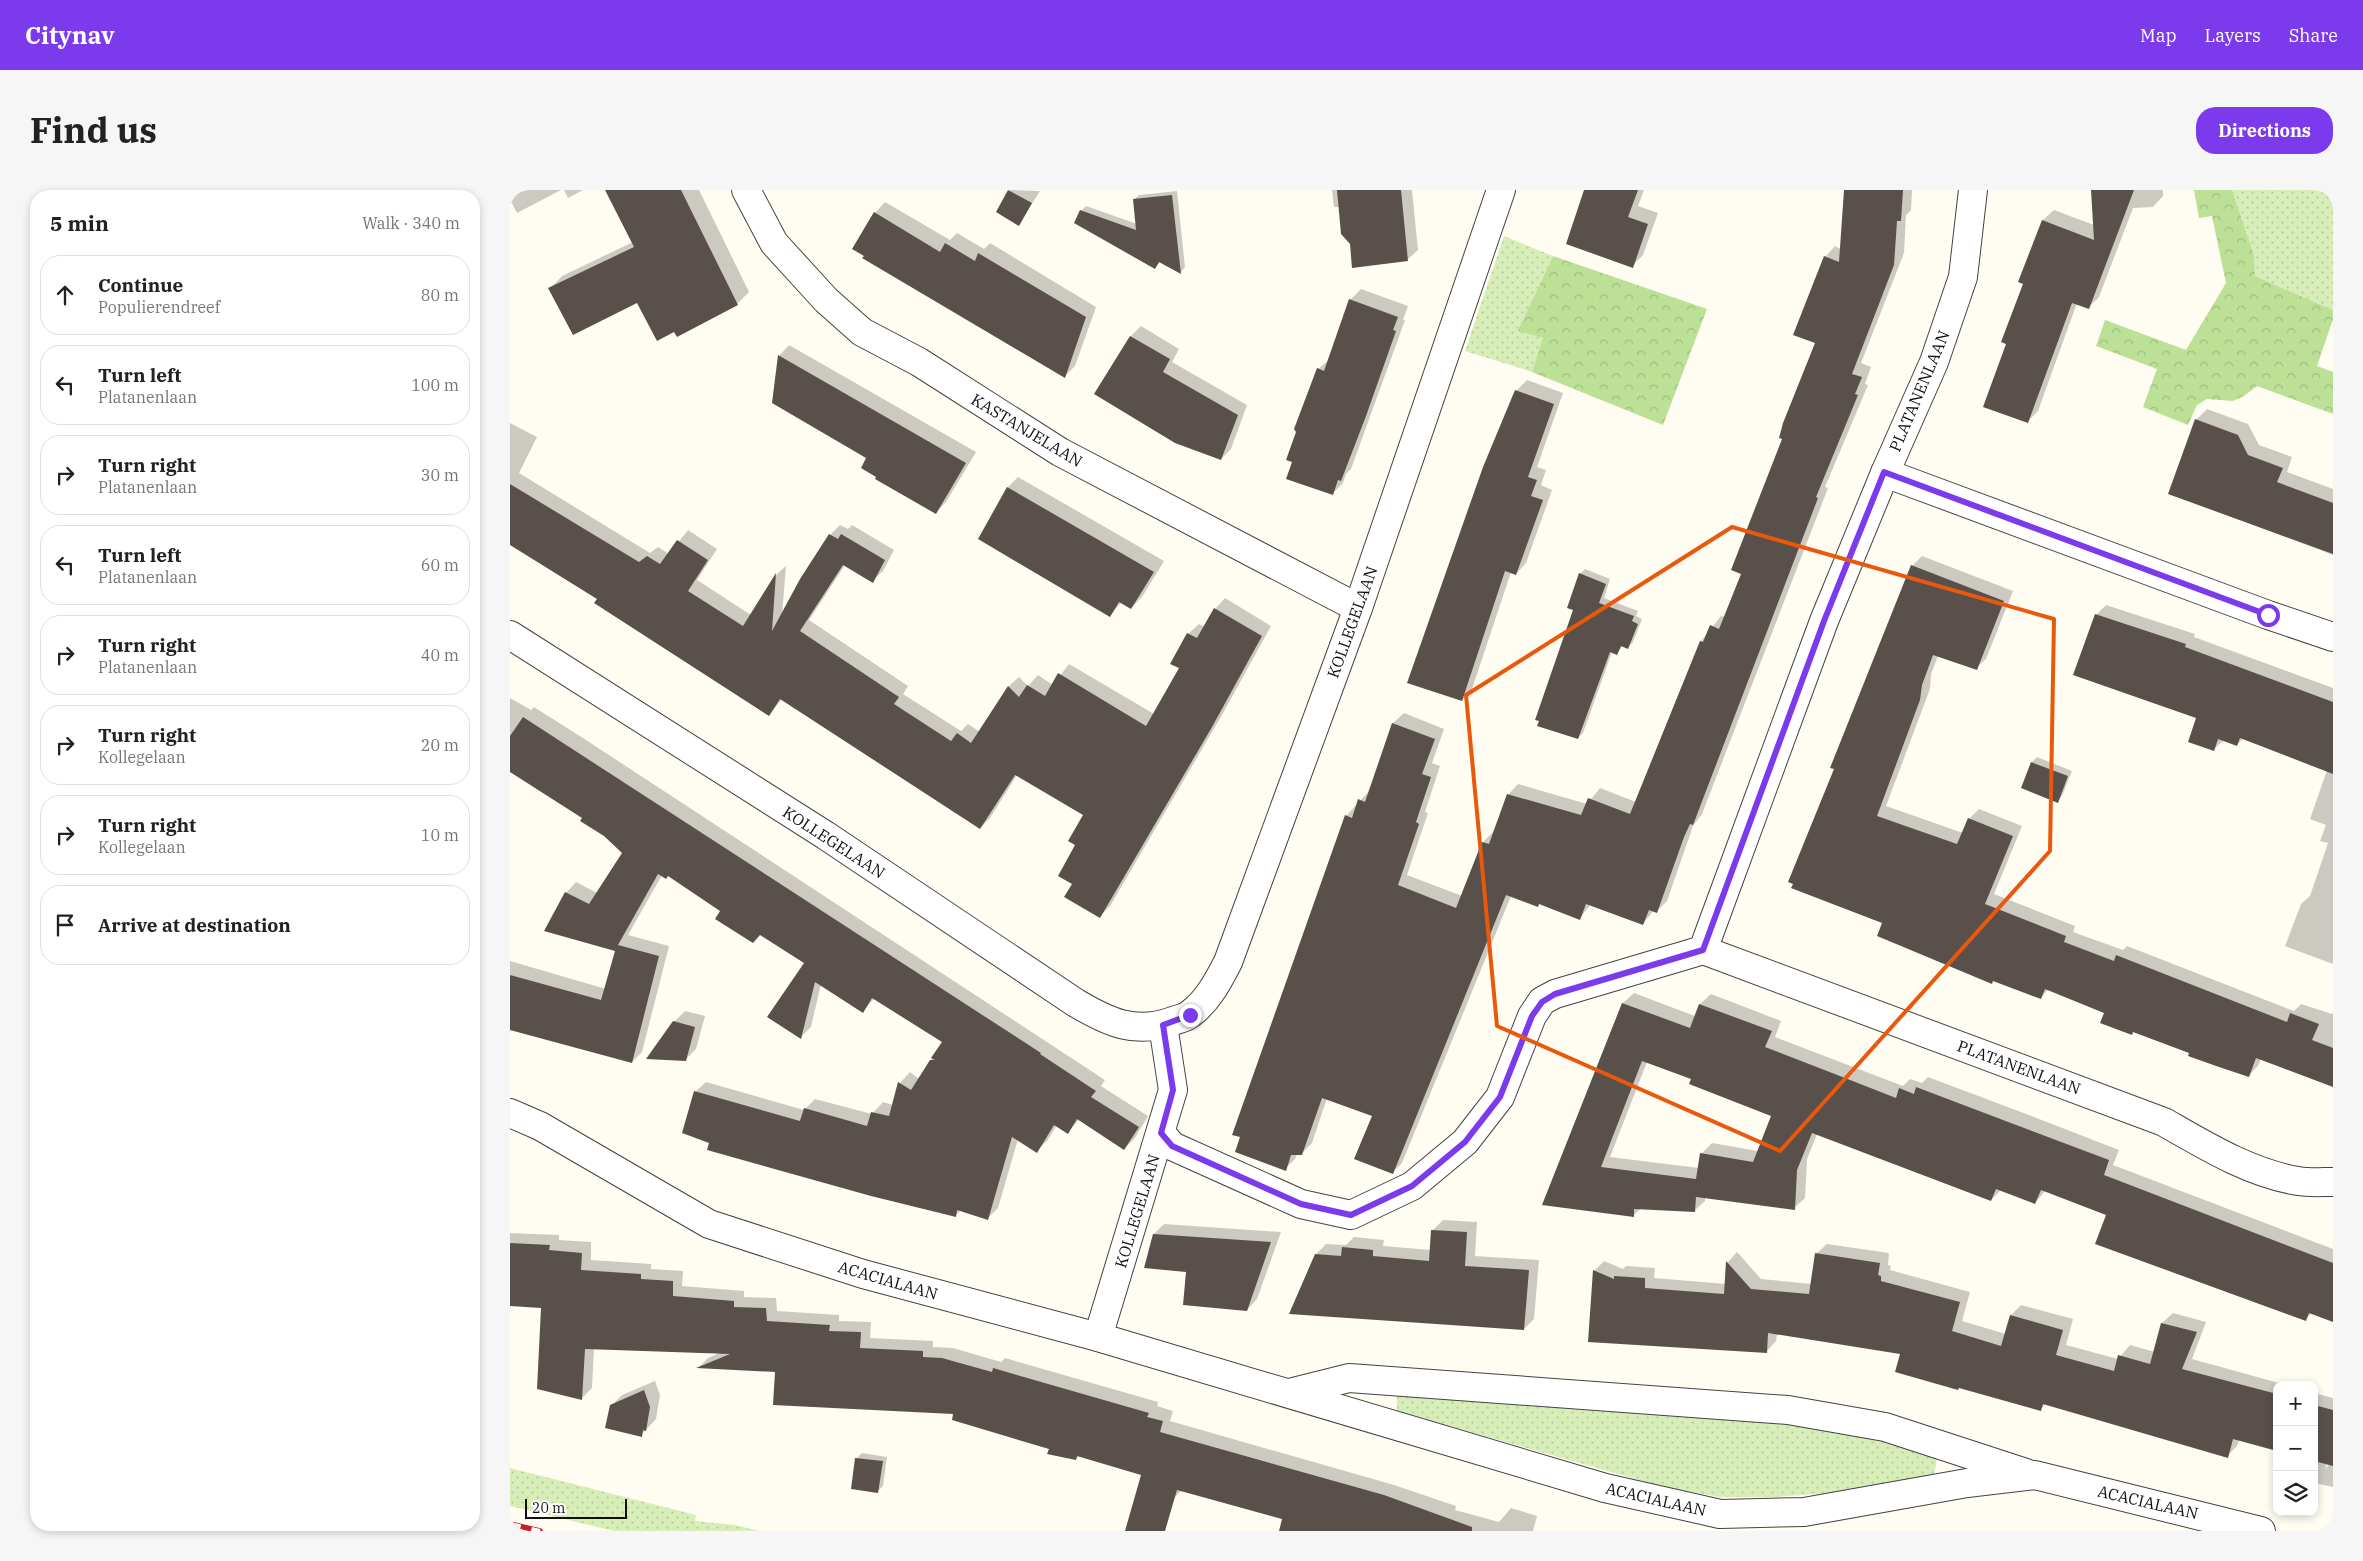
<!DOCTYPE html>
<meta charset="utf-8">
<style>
:root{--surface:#fff;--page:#f6f6f6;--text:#222;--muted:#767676;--line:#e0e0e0;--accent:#7c3aed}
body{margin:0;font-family:"IBM Plex Serif",serif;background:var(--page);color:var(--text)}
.controls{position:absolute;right:15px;bottom:15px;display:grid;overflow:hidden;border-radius:10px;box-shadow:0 2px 8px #0003}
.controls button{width:45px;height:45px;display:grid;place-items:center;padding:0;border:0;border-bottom:1px solid var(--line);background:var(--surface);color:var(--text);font:25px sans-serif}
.scale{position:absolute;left:15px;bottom:12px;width:102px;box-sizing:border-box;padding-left:5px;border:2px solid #101010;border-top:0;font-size:14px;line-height:18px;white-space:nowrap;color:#101010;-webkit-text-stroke:4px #fff;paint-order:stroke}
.stop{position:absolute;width:15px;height:15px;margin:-11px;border:4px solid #7c3aed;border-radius:50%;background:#fff}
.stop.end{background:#7c3aed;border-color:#fff;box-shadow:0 1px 5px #0008}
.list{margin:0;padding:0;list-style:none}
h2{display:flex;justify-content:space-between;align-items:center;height:65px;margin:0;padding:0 20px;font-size:21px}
h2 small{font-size:16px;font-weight:400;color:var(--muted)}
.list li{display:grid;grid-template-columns:32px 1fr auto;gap:15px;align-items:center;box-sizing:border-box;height:80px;margin:0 10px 10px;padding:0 10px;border:1px solid var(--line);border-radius:20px}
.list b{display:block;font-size:19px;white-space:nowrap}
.list p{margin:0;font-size:16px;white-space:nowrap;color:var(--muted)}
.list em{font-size:16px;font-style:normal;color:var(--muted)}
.icon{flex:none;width:28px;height:28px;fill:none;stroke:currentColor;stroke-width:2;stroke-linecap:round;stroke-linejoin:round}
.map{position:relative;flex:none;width:1823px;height:1341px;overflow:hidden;border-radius:20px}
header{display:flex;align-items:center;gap:30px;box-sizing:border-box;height:70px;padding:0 25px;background:var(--accent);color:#fff}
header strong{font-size:24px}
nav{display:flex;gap:28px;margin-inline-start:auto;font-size:18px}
.intro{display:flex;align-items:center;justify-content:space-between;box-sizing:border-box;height:120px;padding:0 30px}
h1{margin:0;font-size:35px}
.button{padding:12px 22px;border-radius:20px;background:var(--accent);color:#fff;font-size:18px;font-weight:700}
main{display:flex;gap:30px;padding:0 30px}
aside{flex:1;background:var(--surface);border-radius:20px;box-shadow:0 2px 8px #0003}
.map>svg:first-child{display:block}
</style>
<header>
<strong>Citynav</strong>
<nav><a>Map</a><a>Layers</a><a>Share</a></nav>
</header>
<div class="intro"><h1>Find us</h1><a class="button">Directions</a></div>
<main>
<aside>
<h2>5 min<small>Walk · 340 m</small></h2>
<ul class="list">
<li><svg class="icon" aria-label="ahead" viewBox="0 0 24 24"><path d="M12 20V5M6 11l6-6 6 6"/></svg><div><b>Continue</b><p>Populierendreef</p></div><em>80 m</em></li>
<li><svg class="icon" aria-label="left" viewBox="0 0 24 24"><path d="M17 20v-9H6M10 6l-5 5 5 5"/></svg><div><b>Turn left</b><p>Platanenlaan</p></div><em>100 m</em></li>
<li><svg class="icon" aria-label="right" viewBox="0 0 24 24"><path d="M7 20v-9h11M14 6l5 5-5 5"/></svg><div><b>Turn right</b><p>Platanenlaan</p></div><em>30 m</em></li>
<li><svg class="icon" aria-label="left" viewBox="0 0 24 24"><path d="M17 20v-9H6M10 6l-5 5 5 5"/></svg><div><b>Turn left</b><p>Platanenlaan</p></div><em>60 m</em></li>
<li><svg class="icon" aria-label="right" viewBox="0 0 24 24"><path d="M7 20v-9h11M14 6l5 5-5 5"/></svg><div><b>Turn right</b><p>Platanenlaan</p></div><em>40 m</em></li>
<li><svg class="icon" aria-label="right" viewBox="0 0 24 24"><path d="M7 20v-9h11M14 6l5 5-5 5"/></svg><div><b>Turn right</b><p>Kollegelaan</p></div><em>20 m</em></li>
<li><svg class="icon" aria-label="right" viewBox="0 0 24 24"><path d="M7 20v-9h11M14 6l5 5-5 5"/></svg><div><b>Turn right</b><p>Kollegelaan</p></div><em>10 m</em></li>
<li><svg class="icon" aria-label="arrive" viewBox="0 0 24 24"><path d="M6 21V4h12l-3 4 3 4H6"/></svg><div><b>Arrive at destination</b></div></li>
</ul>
</aside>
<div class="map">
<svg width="1823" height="1341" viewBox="0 0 1823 1341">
<defs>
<pattern id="green-dots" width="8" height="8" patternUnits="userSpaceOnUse" patternTransform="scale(1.25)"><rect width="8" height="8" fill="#d7eeb8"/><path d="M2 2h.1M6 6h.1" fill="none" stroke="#b8cb9d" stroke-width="1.8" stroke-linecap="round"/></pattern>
<pattern id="forest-crowns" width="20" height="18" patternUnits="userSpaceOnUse" patternTransform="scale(1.25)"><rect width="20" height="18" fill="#bbe096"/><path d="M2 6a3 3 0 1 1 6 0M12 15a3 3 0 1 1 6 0" fill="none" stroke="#a0bf80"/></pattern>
</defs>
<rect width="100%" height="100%" fill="#fffcf2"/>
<!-- green -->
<g fill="url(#green-dots)">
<polygon points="1722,0 1823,0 1823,120 1745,86 1744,65"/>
<polygon points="994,46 1043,66 1009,141 1034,147 1022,182 955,161"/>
<polygon points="900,1203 1283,1230 1397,1251 1427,1268 1424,1286 1373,1299 1265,1307 1210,1307 1154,1297 887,1221 887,1206"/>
<polygon points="0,1278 186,1325 185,1331 225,1335 249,1341 104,1341 0,1316"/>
</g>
<!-- forest -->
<g fill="url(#forest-crowns)">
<polygon points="1684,0 1722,0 1744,65 1745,86 1823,120 1823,129 1807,176 1823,182 1823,224 1747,196 1734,206 1723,211 1697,209 1687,215 1678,235 1633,217 1647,179 1586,156 1595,130 1676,160 1716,93 1702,26 1689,28"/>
<polygon points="1043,66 1197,119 1153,235 1022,182 1033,148 1008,141"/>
</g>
<!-- shadow -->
<g fill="#0003" fill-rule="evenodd">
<polygon points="0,0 51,0 7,23 2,13 0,14"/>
<polygon points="54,0 73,0 58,8"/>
<polygon points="96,0 189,0 239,102 227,114 128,111 40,99 52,86 123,52"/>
<polygon points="500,0 530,1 509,34 487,22"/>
<polygon points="822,0 902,0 908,60 897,70 841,54 830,17 824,17"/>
<polygon points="1074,0 1134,0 1128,16 1148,23 1133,65 1122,76"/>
<polygon points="1335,0 1402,0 1401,20 1396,25 1394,63 1351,173 1361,177 1355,194 1358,195 1315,297 1318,298 1192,624 1183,636 1157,711 1147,721 1144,720 1133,734 1081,714 1070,728 1030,713 1028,716 1001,706 892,973 882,983 863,926 817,908 802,953 791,964 787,964 785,969 775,979 836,626 860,600 883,533 894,523 934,539 922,573 930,576 915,622 918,623 897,685 952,706 973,652 983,642 998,605 1008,594 1077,614 1090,598 1126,612 1191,451 1211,426 1215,427 1232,383 1273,248 1306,153 1315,67 1325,56 1331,59"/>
<polygon points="1582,0 1653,0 1653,6 1643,17 1623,18 1589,107 1578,118 1567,113 1528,221 1517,232 1498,154 1514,93 1510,92 1533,30 1544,20 1584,35"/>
<polygon points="667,1 675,77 671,82 651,71 645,78 571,21 576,16 627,34 624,10 629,5"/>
<polygon points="375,12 440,50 447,43 474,59 480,53 586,117 565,176 555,186 355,66 365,23"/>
<polygon points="851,99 898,116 893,130 895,130 841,279 836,284 833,293 822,304 783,271 808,179 820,169 840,110"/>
<polygon points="631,136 669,159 662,172 737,215 721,259 711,269 586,204 621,146"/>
<polygon points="279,155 466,262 436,312 425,323 368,287 358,268 269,166"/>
<polygon points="1017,190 1053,203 1027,277 1036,280 1031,295 1042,300 1016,373 1006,384 1001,382 962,499 952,510 1006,201"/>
<polygon points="1697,219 1738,234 1749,255 1782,267 1777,282 1823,299 1823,365 1660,303 1686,230"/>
<polygon points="0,233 27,247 9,283 140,363 148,357 159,364 178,340 207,359 187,390 241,425 267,384 276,376 272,425 320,345 330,335 338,339 342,335 384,360 373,381 362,391 335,375 299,430 398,496 393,504 451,541 458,534 470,542 499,496 509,487 518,496 528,485 543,495 559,474 644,524 670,478 662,473 678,444 689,434 695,437 705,419 715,408 761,436 712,525 600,716 590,726 563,693 567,655 575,625 507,585 480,628 470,638 272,509 259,525 89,409 0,353"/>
<polygon points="508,287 654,371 632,407 621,418 612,412 600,425 470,349 498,297"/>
<polygon points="1412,366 1503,401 1476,469 1466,478 1428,466 1421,484 1420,499 1376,616 1453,643 1459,629 1469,619 1512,636 1484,704 1565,736 1563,742 1613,760 1617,756 1784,821 1791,814 1822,824 1823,822 1823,896 1751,869 1748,876 1738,886 1539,799 1531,807 1484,790 1482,792 1374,732 1325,578 1402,376"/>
<polygon points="1075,379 1100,389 1094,408 1128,421 1126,426 1132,429 1123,452 1118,457 1113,455 1107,464 1102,462 1073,543 1068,548 1065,419 1070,384"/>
<polygon points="1596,415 1685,444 1684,447 1823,498 1823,774 1775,756 1791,714 1800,706 1818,653 1810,651 1816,635 1800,629 1817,580 1734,548 1727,554 1714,550 1703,560 1688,527 1586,425"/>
<polygon points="0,508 21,520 24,517 73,548 595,890 591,896 638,926 625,948 614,959 570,929 557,942 547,935 537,951 526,961 508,949 488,1018 478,1028 451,1020 445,1026 201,952 185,902 196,892 294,920 305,909 362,924 373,912 383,915 390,893 400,882 409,889 433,851 365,808 352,821 311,794 301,837 291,847 295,773 158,685 152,685 118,745 159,756 132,862 122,872 0,838 0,771 96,799 107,760 56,703 66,692 87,703 114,662 74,628 0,581"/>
<polygon points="1527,567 1562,581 1552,606 1547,611 1512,598 1522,572"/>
<path d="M 1124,803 L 1185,826 L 1190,814 L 1201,804 L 1271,831 L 1265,847 L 1393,896 L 1400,889 L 1412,893 L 1418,887 L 1511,922 L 1609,960 L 1603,975 L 1823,1059 L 1823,1131 L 1802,1123 L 1795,1129 L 1597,1024 L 1536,1000 L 1525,1013 L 1491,1000 L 1481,1010 L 1307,944 L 1297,969 L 1295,1008 L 1284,1018 L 1195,1007 L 1195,1011 L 1184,1021 L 1131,1018 L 1124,1025 L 1034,1014 L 1113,813 ZM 1137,872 L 1183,888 L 1263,925 L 1248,961 L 1202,953 L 1192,963 L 1189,978 L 1100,967 Z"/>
<polygon points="175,821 195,826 186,859 176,869 164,832"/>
<polygon points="933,1030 967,1032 965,1066 1029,1070 1024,1129 1014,1139 806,1064 816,1054 836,1055 844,1047 874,1050 873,1056 921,1060 922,1041"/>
<polygon points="654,1034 771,1042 747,1109 737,1120 677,1081 644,1044"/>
<polygon points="0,1043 49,1045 49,1050 81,1052 81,1070 141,1074 141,1079 173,1081 172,1096 234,1101 234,1107 266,1108 267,1121 329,1125 329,1131 361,1132 360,1148 423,1151 423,1157 443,1158 491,1172 495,1168 648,1212 647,1216 663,1221 660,1231 884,1295 946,1316 945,1320 989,1332 1001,1318 1027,1326 1023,1341 782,1341 773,1328 672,1300 664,1308 633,1284 569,1266 566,1269 445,1223 266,1181 189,1177 198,1168 212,1162 84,1158 82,1198 71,1209 32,1117 0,1115"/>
<polygon points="1317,1054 1379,1063 1378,1075 1381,1076 1380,1080 1460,1102 1452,1131 1496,1144 1501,1125 1511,1115 1563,1129 1556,1155 1608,1169 1620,1155 1645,1162 1652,1133 1663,1123 1696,1132 1682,1169 1776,1195 1767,1195 1767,1260 1729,1250 1727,1256 1717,1266 1536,1214 1530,1219 1392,1163 1267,1144 1266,1151 1256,1162 1084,1081 1094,1071 1113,1079 1116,1076 1145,1078 1144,1088 1216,1094 1218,1072 1227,1062 1251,1089 1302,1094 1306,1064"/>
<polygon points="145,1191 150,1205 146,1229 131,1245 101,1216 112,1205"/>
<polygon points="1804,1203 1823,1208 1823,1259 1815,1279 1823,1270 1823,1297 1804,1293"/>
<polygon points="352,1263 377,1267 373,1296 368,1301 347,1268"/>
</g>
<!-- building -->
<g fill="#5a504b" fill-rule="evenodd">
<polygon points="95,0 171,0 228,115 167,147 164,142 147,151 127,113 63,145 38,98 124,57"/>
<polygon points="498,0 522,13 509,36 486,22"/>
<polygon points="827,0 891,0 898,71 842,78 840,54 831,44"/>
<polygon points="1074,0 1128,0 1118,27 1138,34 1123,78 1056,54"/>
<polygon points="1334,0 1393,0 1391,31 1387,31 1384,75 1342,184 1352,187 1345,204 1348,205 1306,307 1308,308 1183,635 1180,634 1174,647 1147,723 1139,720 1133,735 1076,714 1070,730 1029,714 1028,717 996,705 883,984 844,969 862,926 812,908 792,965 781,965 776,981 725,962 730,947 722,945 835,625 842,628 848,609 855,612 882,533 925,549 912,584 921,587 906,632 909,634 888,695 946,718 972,652 979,654 997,604 1071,625 1078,608 1120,624 1190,451 1193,452 1200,435 1209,439 1231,384 1221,380 1272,249 1269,248 1273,233 1305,153 1283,145 1314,66 1329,72"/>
<polygon points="1581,0 1624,0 1579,119 1562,113 1518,233 1473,217 1496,154 1491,152 1513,94 1508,92 1532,30 1584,50"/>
<polygon points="662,5 671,84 649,72 645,79 564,33 570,20 626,40 623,9"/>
<polygon points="364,22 430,62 435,53 465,71 468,63 576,127 555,188 352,68 354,66 342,59"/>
<polygon points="839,109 888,127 883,140 886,141 856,226 831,291 828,290 823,305 776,289 782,272 776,270 786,242 784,239 807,178 814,181"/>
<polygon points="620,146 660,169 653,182 728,225 711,270 665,253 584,204"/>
<polygon points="268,165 456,273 426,324 365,289 366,287 351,278 356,268 262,213"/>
<polygon points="1005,200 1044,214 1018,287 1027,290 1021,306 1033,310 1006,385 995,381 952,511 897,493 973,277"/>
<polygon points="1685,229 1728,245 1738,265 1773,278 1767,292 1823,313 1823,364 1658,304"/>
<polygon points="0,294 129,372 137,366 150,374 167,350 198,370 178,401 233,436 266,383 262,441 290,389 319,344 328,349 331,344 375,370 363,393 333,375 290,441 389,507 384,514 441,551 447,543 461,553 498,496 509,507 517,495 535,506 548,483 636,536 669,478 660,474 677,443 687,448 704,418 752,446 702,537 590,728 554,707 562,694 548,686 565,655 558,651 573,625 505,585 470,639 270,509 259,526 84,413 87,409 0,355"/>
<polygon points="497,297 644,382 621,419 609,412 600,427 468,349"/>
<polygon points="1401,375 1494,411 1467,480 1423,465 1412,495 1410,510 1367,626 1447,654 1458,628 1503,646 1475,714 1556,746 1554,752 1604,771 1606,765 1777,832 1780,823 1809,834 1802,850 1823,858 1823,897 1746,868 1739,887 1709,877 1678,866 1679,863 1623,842 1622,845 1590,833 1594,823 1535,799 1531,809 1483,791 1482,794 1367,746 1372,733 1281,698 1283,694 1278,692 1324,579 1320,578"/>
<polygon points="1069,383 1096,394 1089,413 1124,426 1122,431 1128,434 1118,459 1111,456 1107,465 1100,462 1068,549 1027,536 1029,531 1025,530 1063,420 1057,418"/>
<polygon points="1585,424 1676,454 1675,457 1823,512 1823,584 1730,548 1727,556 1708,549 1704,561 1678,552 1686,528 1563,485"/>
<polygon points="13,527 531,863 530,864 586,901 581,907 629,937 614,960 567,929 558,944 544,935 527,963 502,947 478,1030 447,1020 446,1027 361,1006 197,960 199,953 172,943 184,901 290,931 294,918 357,936 361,922 379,926 388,892 401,900 420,870 425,870 421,868 432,852 362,808 353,823 305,792 291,849 257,827 294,773 250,745 243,753 205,729 210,721 158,686 156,689 148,684 108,755 149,766 122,873 0,840 0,785 91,810 105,761 34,741 55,702 79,714 112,663 94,646 70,631 72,628 0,582 0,546"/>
<polygon points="1521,572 1558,586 1548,613 1511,598"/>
<path d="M 1112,813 L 1180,838 L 1189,814 L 1262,841 L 1255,857 L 1335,888 L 1386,908 L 1389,898 L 1404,904 L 1406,897 L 1599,970 L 1594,985 L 1823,1073 L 1823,1132 L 1799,1123 L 1796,1131 L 1585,1054 L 1596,1025 L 1531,1000 L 1525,1014 L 1486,999 L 1481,1011 L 1302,943 L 1287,980 L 1285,1020 L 1186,1007 L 1185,1022 L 1124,1019 L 1124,1027 L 1032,1015 ZM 1132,871 L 1181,889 L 1179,894 L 1261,926 L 1243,972 L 1190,963 L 1186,989 L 1091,977 Z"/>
<polygon points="163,831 185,837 176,871 136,869"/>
<polygon points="921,1040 957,1042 955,1076 1019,1080 1014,1140 779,1124 805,1064 831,1066 832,1057 863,1060 863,1066 919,1071"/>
<polygon points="643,1044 761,1052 737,1121 673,1115 676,1082 634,1078"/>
<polygon points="0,1053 40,1055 39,1060 72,1063 71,1080 131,1084 131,1089 163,1091 163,1106 224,1111 224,1117 256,1118 257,1131 320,1135 319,1141 351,1142 350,1158 413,1161 413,1167 432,1168 482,1182 483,1178 639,1223 637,1227 653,1231 650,1242 874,1305 962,1337 962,1341 769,1341 772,1329 667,1300 655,1341 615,1341 631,1285 567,1266 566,1270 537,1264 539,1259 442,1230 443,1224 263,1215 265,1182 186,1178 220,1164 75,1159 72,1210 27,1199 31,1118 0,1116"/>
<polygon points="1305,1063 1370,1073 1368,1085 1371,1086 1371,1091 1450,1112 1442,1141 1491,1156 1500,1125 1553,1140 1546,1165 1604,1181 1608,1165 1640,1174 1651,1133 1687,1142 1672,1179 1767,1204 1767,1261 1723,1249 1718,1268 1533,1214 1531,1221 1449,1198 1448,1200 1385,1182 1390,1164 1258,1143 1257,1163 1078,1152 1083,1080 1104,1089 1104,1086 1135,1088 1135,1098 1214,1104 1216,1071 1241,1099 1299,1104"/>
<polygon points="134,1200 140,1217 136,1241 133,1240 132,1247 95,1238 100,1215"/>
<polygon points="1804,1215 1823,1220 1823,1276 1804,1271"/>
<polygon points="345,1268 373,1271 368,1303 341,1299"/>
</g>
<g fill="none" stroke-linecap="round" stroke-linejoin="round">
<!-- street casing -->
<g stroke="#434343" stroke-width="30">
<g id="street">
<polyline points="236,0 264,53 316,110 352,142 409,172 550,262 848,418"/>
<path d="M 1463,0 L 1453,87 L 1424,172 L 1375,283 L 1314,431 L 1193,760 L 1654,932 C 1696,956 1740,983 1788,991 C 1799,993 1812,992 1823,992"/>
<polyline points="1375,283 1758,425 1823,447"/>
<path d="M 0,445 L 315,645 L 566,813 C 598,832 625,845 663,831 C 668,829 676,828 680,824 C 698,811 708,791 718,772 L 848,418 L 991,0"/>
<polyline points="0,923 30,936 199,1034 353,1084 588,1147 1095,1298 1210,1324 1294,1322 1457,1293 1525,1285 1751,1341"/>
<polyline points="651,943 662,956 791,1014 841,1025 902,996 955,952 990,907 1022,826 1032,811 1045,804 1193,760"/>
<polyline points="588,1147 663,900 653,835"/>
<polyline points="779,1203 839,1188 1278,1220 1375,1237 1516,1283"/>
</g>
</g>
<!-- street -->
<use href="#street" stroke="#fff" stroke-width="28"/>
<!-- rail casing -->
<g stroke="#cd1b2e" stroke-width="5.5">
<polyline id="rail" points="0,1334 30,1341"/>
</g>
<!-- rail -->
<use href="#rail" stroke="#fff" stroke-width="4" stroke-dasharray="11" stroke-linecap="butt"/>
</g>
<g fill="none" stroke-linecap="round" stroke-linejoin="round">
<!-- route -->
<polyline stroke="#7c3aed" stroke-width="6" points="680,825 653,835 663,900 651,943 662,956 791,1014 841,1025 902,996 955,952 990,907 1022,826 1032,812 1045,804 1193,760 1314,431 1374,282 1758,425"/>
</g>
<!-- marked area -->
<path fill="none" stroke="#e8590c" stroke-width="4" stroke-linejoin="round" d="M 1222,337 L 1544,429 L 1540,661 L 1270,961 L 987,836 L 956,505 Z"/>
<g text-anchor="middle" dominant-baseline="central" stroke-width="5" stroke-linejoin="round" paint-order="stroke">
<!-- street labels -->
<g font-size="16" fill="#101010" stroke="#fff">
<text transform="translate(1409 201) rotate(-67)">PLATANENLAAN</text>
<text transform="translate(517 240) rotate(31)">KASTANJELAAN</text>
<text transform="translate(842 432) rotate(-70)">KOLLEGELAAN</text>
<text transform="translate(324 652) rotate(33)">KOLLEGELAAN</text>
<text transform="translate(1509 877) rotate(20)">PLATANENLAAN</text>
<text transform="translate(627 1021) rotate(-73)">KOLLEGELAAN</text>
<text transform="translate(378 1090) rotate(16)">ACACIALAAN</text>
<text transform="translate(1146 1309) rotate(13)">ACACIALAAN</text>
<text transform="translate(1638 1312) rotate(13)">ACACIALAAN</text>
</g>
</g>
</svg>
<div class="controls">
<button>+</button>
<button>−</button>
<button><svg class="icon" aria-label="layers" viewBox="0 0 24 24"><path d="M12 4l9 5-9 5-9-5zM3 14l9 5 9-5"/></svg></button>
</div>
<div class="scale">20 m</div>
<div class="stop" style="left:1758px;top:425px"></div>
<div class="stop end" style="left:680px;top:825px"></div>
</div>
</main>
